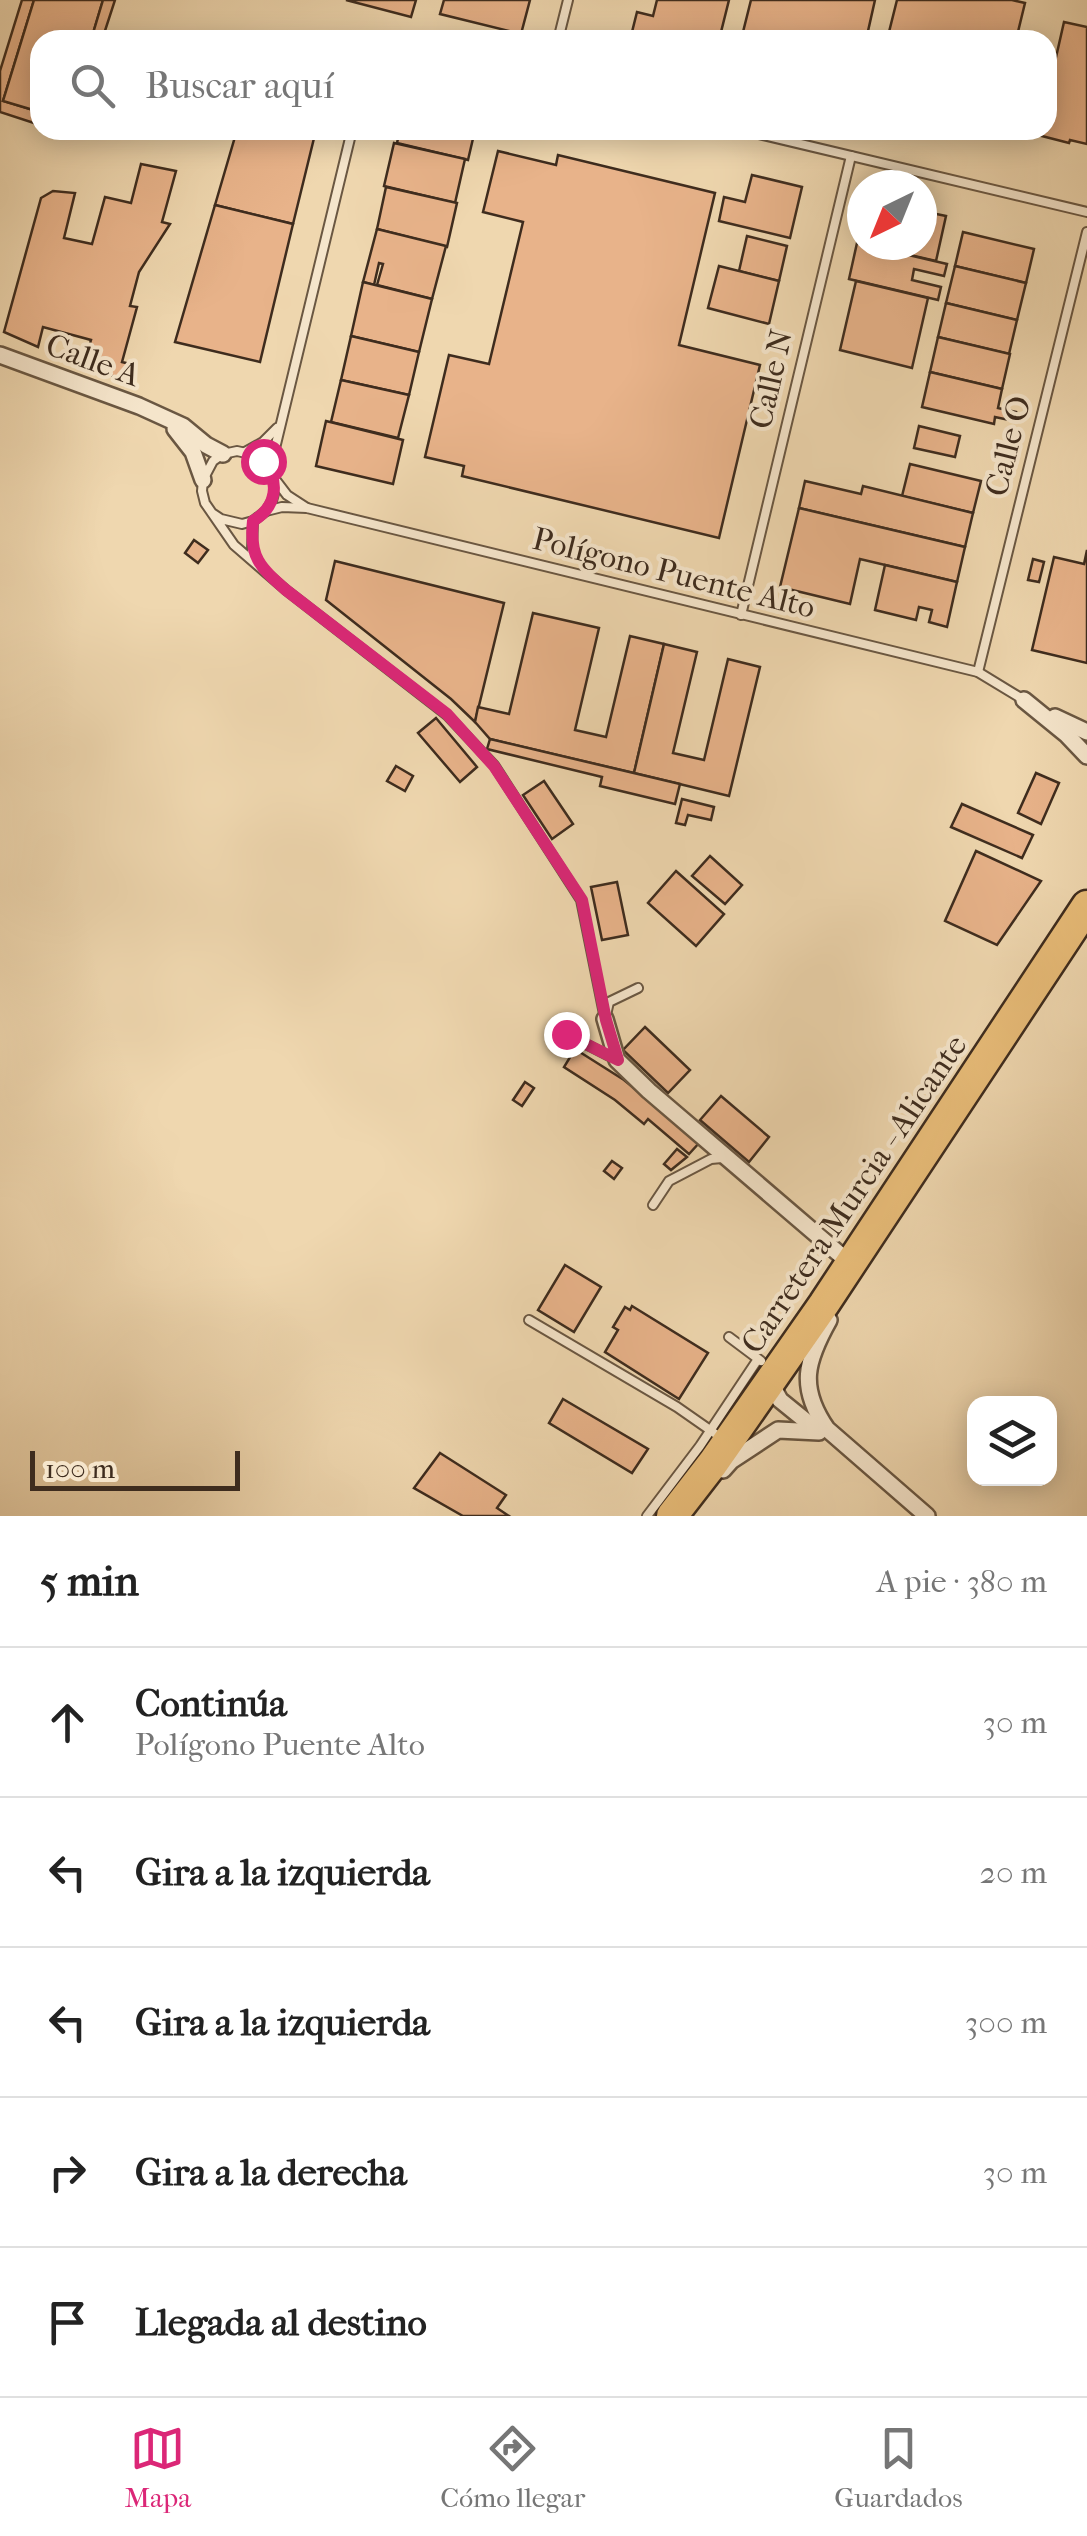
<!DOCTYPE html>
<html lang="es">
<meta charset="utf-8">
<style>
:root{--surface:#fff;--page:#f2f2f2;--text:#222;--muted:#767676;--line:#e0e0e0;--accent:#db2777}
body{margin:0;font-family:"IM FELL French Canon",serif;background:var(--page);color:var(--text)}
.controls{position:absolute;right:30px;bottom:30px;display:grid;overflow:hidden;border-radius:20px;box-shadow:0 5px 25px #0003}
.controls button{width:90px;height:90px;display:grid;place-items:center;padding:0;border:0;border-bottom:2px solid var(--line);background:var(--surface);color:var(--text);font:50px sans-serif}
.compass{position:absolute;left:847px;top:170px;width:90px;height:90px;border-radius:50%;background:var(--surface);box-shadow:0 5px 25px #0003;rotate:223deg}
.scale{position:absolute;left:30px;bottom:25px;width:210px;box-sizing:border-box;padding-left:10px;border:5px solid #3e2c1e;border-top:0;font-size:28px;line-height:35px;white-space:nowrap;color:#3e2c1e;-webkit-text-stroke:8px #f5e5cb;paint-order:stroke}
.stop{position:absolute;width:30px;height:30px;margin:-22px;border:8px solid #db2777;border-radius:50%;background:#fff}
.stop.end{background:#db2777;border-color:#fff;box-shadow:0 2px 10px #0008}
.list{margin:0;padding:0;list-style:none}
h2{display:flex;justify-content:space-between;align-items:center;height:130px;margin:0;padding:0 40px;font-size:42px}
h2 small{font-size:32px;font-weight:400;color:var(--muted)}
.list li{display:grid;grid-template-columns:65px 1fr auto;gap:30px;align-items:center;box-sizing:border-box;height:150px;padding:0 40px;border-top:2px solid var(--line)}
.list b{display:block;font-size:38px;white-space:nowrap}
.list p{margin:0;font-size:32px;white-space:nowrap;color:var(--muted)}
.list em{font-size:32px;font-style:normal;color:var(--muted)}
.icon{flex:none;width:55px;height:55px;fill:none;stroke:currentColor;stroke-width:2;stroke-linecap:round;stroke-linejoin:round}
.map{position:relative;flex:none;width:1087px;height:1516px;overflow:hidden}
.search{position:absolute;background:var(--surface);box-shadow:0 5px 25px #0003;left:30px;right:30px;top:30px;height:110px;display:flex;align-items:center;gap:25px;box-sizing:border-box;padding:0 35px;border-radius:30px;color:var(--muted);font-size:38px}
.sheet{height:880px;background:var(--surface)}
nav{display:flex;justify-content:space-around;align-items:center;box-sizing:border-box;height:140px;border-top:2px solid var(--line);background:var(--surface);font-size:28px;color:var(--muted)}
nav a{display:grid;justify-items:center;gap:5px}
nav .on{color:var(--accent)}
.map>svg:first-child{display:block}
</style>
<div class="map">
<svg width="1087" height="1516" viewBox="0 0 1087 1516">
<rect width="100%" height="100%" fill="#efd7af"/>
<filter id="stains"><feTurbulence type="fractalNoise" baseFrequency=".002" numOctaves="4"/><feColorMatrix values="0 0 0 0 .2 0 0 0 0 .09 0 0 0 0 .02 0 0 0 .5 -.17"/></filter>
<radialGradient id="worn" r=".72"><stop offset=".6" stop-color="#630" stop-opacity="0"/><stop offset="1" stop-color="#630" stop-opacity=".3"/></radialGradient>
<!-- building -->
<g fill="#e8b38a" stroke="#3e2c1e" stroke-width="2.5">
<polygon points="22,0 34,0 3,101 40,112 40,125 0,112 0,71"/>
<polygon points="34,0 103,0 91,40 40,40 40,112 3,101"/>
<polygon points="103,0 115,0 102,40 91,40"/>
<polygon points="346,0 416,0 411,17"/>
<polygon points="444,0 530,0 521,34 440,14"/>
<polygon points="657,0 729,0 719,40 630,40 637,12 653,16"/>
<polygon points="751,0 875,0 866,40 741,40"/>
<polygon points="897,0 1012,0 1025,3 1016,40 887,40"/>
<polygon points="1064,22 1087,27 1087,144 1070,140 1069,143 1038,135 1039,130 1047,130 1047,97"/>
<polygon points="237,130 316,130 293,224 215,205"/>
<polygon points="400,130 475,130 468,160 397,143"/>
<polygon points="394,143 465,159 455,203 384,186"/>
<polygon points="498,151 556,165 558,155 715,193 679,345 760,365 719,538 462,476 464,466 425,457 449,355 489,364 523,222 483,212"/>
<polygon points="141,164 176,171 162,222 170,224 139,272 130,306 137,307 122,362 130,364 125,381 84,365 91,340 43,327 38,347 4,332 41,198 53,191 75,193 64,238 92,244 105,197 131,203"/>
<polygon points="752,175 802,187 790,238 719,221 724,197 745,202"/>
<polygon points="386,187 457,203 447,247 377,229"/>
<polygon points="215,205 293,224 260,362 175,342"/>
<polygon points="922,211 946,216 936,261 867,245 922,245"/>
<polygon points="377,229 446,246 432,299 377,285 383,264 379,263 374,285 363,282"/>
<polygon points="963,232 1034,249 1026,283 955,266"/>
<polygon points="747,236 787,246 779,281 739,271"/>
<polygon points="857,243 947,264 944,276 914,269 912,280 941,287 938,300 849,279"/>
<polygon points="719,266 779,281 769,324 708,308"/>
<polygon points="955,266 1026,283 1017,320 946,303"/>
<polygon points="856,281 928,298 912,368 840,350"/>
<polygon points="363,282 432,299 419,352 351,336"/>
<polygon points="946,303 1017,320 1009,354 938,337"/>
<polygon points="351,336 419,352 409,395 341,380"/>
<polygon points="938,337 1010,354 1002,389 930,372"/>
<polygon points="930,372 1002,389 998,408 1016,412 1014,421 995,417 994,424 922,407"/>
<polygon points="341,380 409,395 398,438 331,422"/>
<polygon points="326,421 403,440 393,484 316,466"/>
<polygon points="919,426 960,436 955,457 914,448"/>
<polygon points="910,464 981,481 973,513 902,496"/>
<polygon points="805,481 861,494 863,486 973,513 965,547 799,508"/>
<polygon points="799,508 965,547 957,582 860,559 850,604 780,587"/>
<polygon points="194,540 208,550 198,563 185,553"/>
<polygon points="1087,550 1087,663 1032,650 1054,557 1084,564"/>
<polygon points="1033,559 1044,562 1039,582 1028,580"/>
<polygon points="335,561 504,603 475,722 451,699 326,600"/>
<polygon points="885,565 957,582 947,627 929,622 932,610 919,607 916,620 875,610"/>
<polygon points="533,613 599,628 575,730 606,737 630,636 664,644 634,773 490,739 475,722 478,707 509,714"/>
<polygon points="664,644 697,652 673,753 704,760 728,659 760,667 729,796 634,773"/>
<polygon points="436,718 477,767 460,782 418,733"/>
<polygon points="490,739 680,784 675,804 600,786 602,777 487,749"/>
<polygon points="396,766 413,776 405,791 387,781"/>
<polygon points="1036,773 1059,783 1041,824 1018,813"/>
<polygon points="544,781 573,824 552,839 523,795"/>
<polygon points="682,799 714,807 711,820 688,815 685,825 676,823"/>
<polygon points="962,804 1033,835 1022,858 951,827"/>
<polygon points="976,851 1041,881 997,945 945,921"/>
<polygon points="710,856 742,885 725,904 692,876"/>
<polygon points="676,871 724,914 696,946 648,903"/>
<polygon points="617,882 628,935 602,940 591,887"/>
<polygon points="645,1027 690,1070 668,1093 623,1050"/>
<polygon points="575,1049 624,1080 700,1142 689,1154 648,1119 644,1124 615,1100 564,1067"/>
<polygon points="525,1082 534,1088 522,1106 513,1100"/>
<polygon points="721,1096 769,1137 749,1162 700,1120"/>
<polygon points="677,1149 687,1157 671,1170 664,1164"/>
<polygon points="612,1161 622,1168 614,1179 604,1171"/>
<polygon points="565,1265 601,1287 574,1332 538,1310"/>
<polygon points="632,1306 708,1353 679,1399 605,1352 618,1330 613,1327 625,1307 630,1310"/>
<polygon points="563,1399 648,1449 632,1473 549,1423"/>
<polygon points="440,1453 506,1495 497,1508 509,1516 463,1516 414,1488"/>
</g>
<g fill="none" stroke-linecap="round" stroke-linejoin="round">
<!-- lane casing -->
<g stroke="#6a5742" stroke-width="12">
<g id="lane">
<polyline points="558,40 568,0"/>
<polyline points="742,130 1087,212"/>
<polyline points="245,452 263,442 277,428"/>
<polyline points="270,469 352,130"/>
<polyline points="274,478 287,495 307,508"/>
<polyline points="266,511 282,507 307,508 978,672 1024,700"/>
<polyline points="212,513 221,519 242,524 253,521 266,511 272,501 275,490 274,478 263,461 255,455 237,451 223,454 213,461 203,480 202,491 205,503 234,545 286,590 447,715 494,765 581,900 605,1019"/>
<polyline points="253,521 252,550 260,565"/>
<polyline points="741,615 851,156"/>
<polyline points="978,672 1087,232"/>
<polyline points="606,1015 609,1002 638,988"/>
<polyline points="566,1034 617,1060"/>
<polyline points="653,1205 669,1181 711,1159 722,1158"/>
<polyline points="529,1320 677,1407 720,1437"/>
<polyline points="729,1337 761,1361"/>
<polyline points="647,1516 700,1446 758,1359"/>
</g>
</g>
<!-- street casing -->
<g stroke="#6a5742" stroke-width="20">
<g id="street">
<polyline points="0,355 139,406 183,426 206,445 223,454"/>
<polyline points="175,429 193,452 203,480"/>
<polyline points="1024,700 1067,735 1087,756"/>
<polyline points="1055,717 1087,732"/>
<polyline points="605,1019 617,1060 649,1091 851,1264"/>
<path d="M 829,1320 C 806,1361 798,1387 827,1429 L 927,1516"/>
<polyline points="770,1382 780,1400 817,1430"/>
<polyline points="723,1470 731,1461 778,1430 819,1432"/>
</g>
</g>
<!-- highway casing -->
<g stroke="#3e2c1e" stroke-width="35">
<polyline id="highway" points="672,1516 713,1463 824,1304 1087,906"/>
</g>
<!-- lane -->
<use href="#lane" stroke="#f5e5cb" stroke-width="8"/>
<!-- street -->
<use href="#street" stroke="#f5e5cb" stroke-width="15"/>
<!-- highway -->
<use href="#highway" stroke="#e8bc78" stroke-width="30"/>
</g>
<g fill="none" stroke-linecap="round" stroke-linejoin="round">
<!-- route -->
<path stroke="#db2777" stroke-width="12" d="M 263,461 C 281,483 276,507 253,521 C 249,557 260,567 286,590 L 447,714 L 494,766 L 582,900 L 606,1020 L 618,1060 L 566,1034"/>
</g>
<g text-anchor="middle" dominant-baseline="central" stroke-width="8" stroke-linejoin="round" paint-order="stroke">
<!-- street labels -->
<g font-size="32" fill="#3e2c1e" stroke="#f5e5cb">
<text transform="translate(93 360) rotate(20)">Calle A</text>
<text transform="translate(771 379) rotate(-77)">Calle N</text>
<text transform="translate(1008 446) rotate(-76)">Calle O</text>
<text transform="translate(674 573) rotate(14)">Polígono Puente Alto</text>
<text transform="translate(854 1194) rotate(-56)">Carretera Murcia - Alicante</text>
</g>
</g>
<rect width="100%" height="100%" filter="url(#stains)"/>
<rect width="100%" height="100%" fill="url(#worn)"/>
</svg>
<div class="controls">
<button><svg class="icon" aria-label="layers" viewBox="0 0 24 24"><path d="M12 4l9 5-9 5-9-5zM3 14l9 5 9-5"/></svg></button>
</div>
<svg class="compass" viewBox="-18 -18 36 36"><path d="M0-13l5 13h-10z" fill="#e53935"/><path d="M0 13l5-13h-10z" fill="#767676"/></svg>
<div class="scale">100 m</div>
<div class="stop" style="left:263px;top:461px"></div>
<div class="stop end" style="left:566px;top:1034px"></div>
<div class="search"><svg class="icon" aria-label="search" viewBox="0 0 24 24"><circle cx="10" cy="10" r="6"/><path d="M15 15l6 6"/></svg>Buscar aquí</div>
</div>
<section class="sheet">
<h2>5 min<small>A pie · 380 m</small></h2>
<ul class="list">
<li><svg class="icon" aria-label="ahead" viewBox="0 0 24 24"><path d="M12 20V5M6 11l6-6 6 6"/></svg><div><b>Continúa</b><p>Polígono Puente Alto</p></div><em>30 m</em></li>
<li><svg class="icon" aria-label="left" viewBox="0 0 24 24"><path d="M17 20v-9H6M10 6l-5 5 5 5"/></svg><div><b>Gira a la izquierda</b></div><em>20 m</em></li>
<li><svg class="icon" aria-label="left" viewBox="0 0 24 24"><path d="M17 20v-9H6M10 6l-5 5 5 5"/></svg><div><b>Gira a la izquierda</b></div><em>300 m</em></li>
<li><svg class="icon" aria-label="right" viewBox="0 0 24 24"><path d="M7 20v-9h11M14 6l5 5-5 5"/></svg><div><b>Gira a la derecha</b></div><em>30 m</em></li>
<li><svg class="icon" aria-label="arrive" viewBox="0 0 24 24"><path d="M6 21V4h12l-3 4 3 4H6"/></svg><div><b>Llegada al destino</b></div></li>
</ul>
</section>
<nav>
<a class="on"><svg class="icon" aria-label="map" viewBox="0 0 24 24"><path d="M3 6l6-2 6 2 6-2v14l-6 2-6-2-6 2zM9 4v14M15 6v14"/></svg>Mapa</a>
<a><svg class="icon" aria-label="directions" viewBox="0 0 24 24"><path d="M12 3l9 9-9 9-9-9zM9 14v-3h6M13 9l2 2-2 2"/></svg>Cómo llegar</a>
<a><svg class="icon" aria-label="saved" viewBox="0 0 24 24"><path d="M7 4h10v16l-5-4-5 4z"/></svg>Guardados</a>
</nav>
